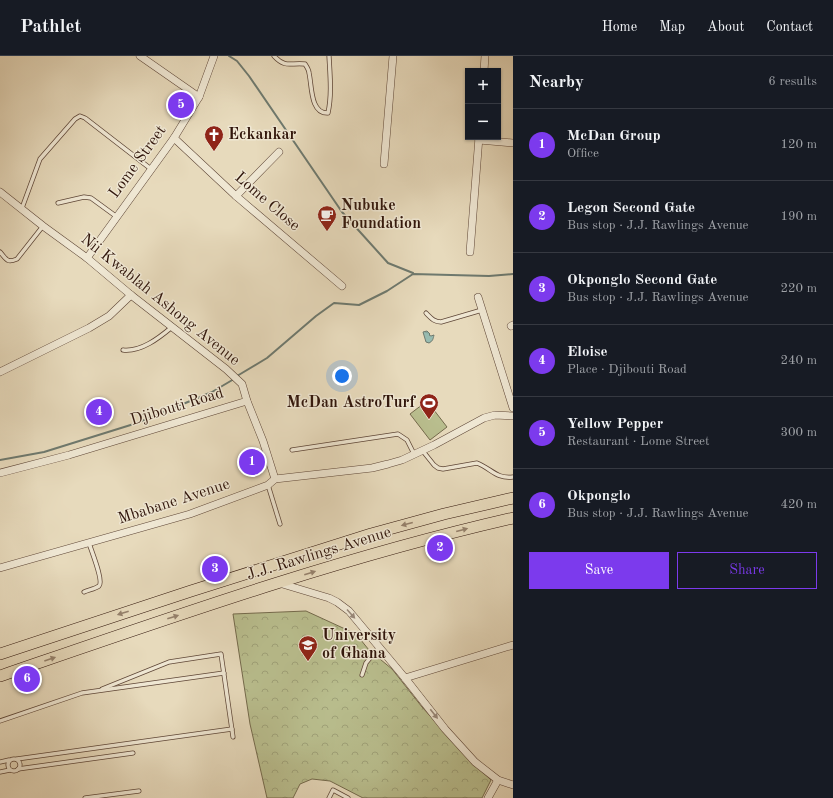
<!DOCTYPE html>
<meta charset="utf-8">
<style>
:root{--surface:#171b24;--page:#20242c;--text:#f1f3f6;--muted:#9ea1a6;--line:#363941;--accent:#7c3aed}
body{margin:0;font-family:"Old Standard TT",serif;background:var(--page);color:var(--text)}
.controls{position:absolute;right:12px;top:12px;display:grid;overflow:hidden;border-radius:0px;box-shadow:0 1px 3px #0004}
.controls button{width:36px;height:36px;display:grid;place-items:center;padding:0;border:0;border-bottom:1px solid var(--line);background:var(--surface);color:var(--text);font:20px sans-serif}
.you{position:absolute;left:342px;top:320px;width:14px;height:14px;margin:-10px;border:3px solid #fff;border-radius:50%;background:#1a73e8;box-shadow:0 0 0 6px #1a73e833}
.badge{display:grid;place-items:center;width:26px;height:26px;border-radius:50%;background:var(--accent);color:#fff;font-size:13px;font-weight:700}
.pin{position:absolute;translate:-50% -50%;border:2px solid #fff;box-shadow:0 1px 4px #0006}
.list{margin:0;padding:0;list-style:none}
h2{display:flex;justify-content:space-between;align-items:center;height:52px;margin:0;padding:0 16px;font-size:17px}
h2 small{font-size:13px;font-weight:400;color:var(--muted)}
.list li{display:grid;grid-template-columns:26px 1fr auto;gap:12px;align-items:center;box-sizing:border-box;height:72px;padding:0 16px;border-top:1px solid var(--line)}
.list b{display:block;font-size:15px;white-space:nowrap}
.list p{margin:0;font-size:13px;white-space:nowrap;color:var(--muted)}
.list em{font-size:13px;font-style:normal;color:var(--muted)}
.actions{display:flex;gap:8px;padding:12px 16px}
.actions a{flex:1;padding:9px 0;border:1px solid var(--accent);border-radius:0px;text-align:center;font-size:14px;color:var(--accent)}
.actions .main{background:var(--accent);color:#fff}
.map{position:relative;flex:none;width:513px;height:742px;overflow:hidden}
header{display:flex;align-items:center;gap:24px;box-sizing:border-box;height:56px;padding:0 20px;background:var(--surface);border-bottom:1px solid var(--line)}
header strong{font-size:19px}
nav{display:flex;gap:22px;margin-inline-start:auto;font-size:14px}
main{display:flex}
aside{flex:1;background:var(--surface)}
.map>svg:first-child{display:block}
</style>
<header>
<strong>Pathlet</strong>
<nav><a>Home</a><a>Map</a><a>About</a><a>Contact</a></nav>
</header>
<main>
<div class="map">
<svg width="513" height="742" viewBox="0 0 513 742">
<defs>
<pattern id="forest-crowns" width="20" height="18" patternUnits="userSpaceOnUse"><rect width="20" height="18" fill="#b9be8e"/><path d="M2 6a3 3 0 1 1 6 0M12 15a3 3 0 1 1 6 0" fill="none" stroke="#9fa279"/></pattern>
<pattern id="water-waves" width="16" height="10" patternUnits="userSpaceOnUse"><rect width="16" height="10" fill="#97bbb0"/><path d="M0 5q4-4 8 0t8 0" fill="none" stroke="#82a096"/></pattern>
</defs>
<rect width="100%" height="100%" fill="#e7dabc"/>
<filter id="stains"><feTurbulence type="fractalNoise" baseFrequency=".005" numOctaves="4"/><feColorMatrix values="0 0 0 0 .2 0 0 0 0 .09 0 0 0 0 .02 0 0 0 .5 -.17"/></filter>
<radialGradient id="worn" r=".72"><stop offset=".6" stop-color="#630" stop-opacity="0"/><stop offset="1" stop-color="#630" stop-opacity=".3"/></radialGradient>
<!-- green -->
<polygon fill="#b9be8e" stroke="#746a4c" points="427,345 447,371 430,384 410,358"/>
<!-- forest -->
<polygon fill="url(#forest-crowns)" stroke="#746a4c" points="306,555 356,578 369,594 392,613 422,651 473,707 491,724 482,742 363,742 330,725 312,723 300,728 293,742 267,742 250,668 233,558"/>
<!-- water -->
<path fill="url(#water-waves)" stroke="#6e796e" d="M 427,275 L 430,278 L 429,279 L 431,280 L 434,279 C 433,283 433,285 429,287 L 426,286 L 423,276 Z"/>
<g fill="none" stroke-linecap="round" stroke-linejoin="round">
<!-- stream -->
<g stroke="#6e796e" stroke-width="2">
<polyline points="229,0 237,5 249,20 342,156 388,207 413,217"/>
<polyline points="237,320 267,302 316,260 334,247 359,249 387,235 413,218 489,220 513,218"/>
<polyline points="0,404 44,396 137,367 212,336 234,323"/>
</g>
<!-- service casing -->
<g stroke="#5e4637" stroke-width="5">
<g id="service">
<path d="M 274,0 C 286,13 291,6 305,8 C 307,11 309,14 309,17 C 312,29 310,58 328,57 C 332,39 330,19 329,0"/>
<polyline points="58,147 84,141 91,142 117,161"/>
<polyline points="22,152 40,103 75,63 80,60 85,62 151,113"/>
<path d="M 0,196 C 7,204 7,207 17,203 L 43,170"/>
<path d="M 426,257 C 431,262 434,266 441,266 L 482,254"/>
<path d="M 123,294 C 141,296 159,282 172,271"/>
<polyline points="292,394 398,378 407,384 414,398"/>
<path d="M 422,394 L 434,409 L 438,412 L 443,413 L 477,407 C 492,413 496,423 513,421"/>
<polyline points="268,429 280,468"/>
<path d="M 84,536 C 88,534 95,533 99,530 C 104,525 91,494 89,487"/>
<polyline points="362,619 366,607 379,591"/>
<polyline points="102,633 169,606 221,598 233,681"/>
<polyline points="0,665 82,637 224,617"/>
<circle cx="14" cy="709" r="6"/>
<polyline points="17,703 232,673"/>
<polyline points="0,706 9,704"/>
<polyline points="18,713 133,697"/>
<polyline points="0,716 10,714"/>
<polyline points="85,742 139,735"/>
<polyline points="329,742 333,734 348,742"/>
</g>
</g>
<!-- minor casing -->
<g stroke="#5e4637" stroke-width="8">
<g id="minor">
<polyline points="140,0 199,41"/>
<polyline points="484,15 485,0"/>
<polyline points="174,82 236,140 342,230"/>
<polyline points="479,84 513,87"/>
<polyline points="384,108 393,0"/>
<polyline points="0,136 43,170 87,202 131,239 226,313 242,328 247,345 263,385 275,423"/>
<polyline points="236,140 279,96"/>
<polyline points="470,196 479,81"/>
<polyline points="87,202 174,82 199,41 214,0"/>
<polyline points="478,241 513,352"/>
<polyline points="511,270 513,269"/>
<polyline points="0,316 89,272 109,260 131,239"/>
<polyline points="0,417 69,399 247,345"/>
<polyline points="0,512 190,458 268,429 275,423 372,412 388,408 402,404 434,389 484,362 495,359 513,360"/>
<polyline points="279,527 329,542 337,546 349,555 405,622 445,673 475,706 498,724 513,729"/>
<polyline points="405,622 513,589"/>
<polyline points="488,742 498,724"/>
</g>
</g>
<!-- trunk casing -->
<g stroke="#30150b" stroke-width="12">
<g id="trunk">
<polyline points="0,598 191,535 371,478 444,458 513,442"/>
<path d="M 0,620 C 169,562 338,502 513,462"/>
</g>
</g>
<!-- service -->
<use href="#service" stroke="#efe7d3" stroke-width="3.5"/>
<!-- minor -->
<use href="#minor" stroke="#efe7d3" stroke-width="7"/>
<!-- trunk -->
<use href="#trunk" stroke="#e7dabc" stroke-width="11"/>
</g>
<!-- one-way arrows -->
<defs><path id="oneway-solid" d="M-6-.8H1V-3.2L6.5 0L1 3.2V.8H-6Z"/></defs>
<g fill="#95816c">
<use href="#oneway-solid" transform="translate(407 468) rotate(165)"/>
<use href="#oneway-solid" transform="translate(462 474) rotate(-15)"/>
<use href="#oneway-solid" transform="translate(310 517) rotate(-17)"/>
<use href="#oneway-solid" transform="translate(123 557) rotate(162)"/>
<use href="#oneway-solid" transform="translate(173 561) rotate(-18)"/>
<use href="#oneway-solid" transform="translate(50 603) rotate(-19)"/>
</g>
<g fill="#998879">
<use href="#oneway-solid" transform="translate(351 558) rotate(48)"/>
<use href="#oneway-solid" transform="translate(434 658) rotate(52)"/>
</g>
<!-- icons -->
<defs>
<g id="church-pin" transform="scale(1)"><path d="M0 17L-7.5 6A9.5 9.5 0 1 1 7.5 6Z" fill="#8f2418" stroke="#efe7d3"/><path d="M-1.2-6h2.4v3.5h3.3v2.4h-3.3V6h-2.4V-.1h-3.3v-2.4h3.3Z" fill="#fff"/></g>
<g id="cafe-pin" transform="scale(1)"><path d="M0 17L-7.5 6A9.5 9.5 0 1 1 7.5 6Z" fill="#8f2418" stroke="#efe7d3"/><path d="M-5.5-4.5H6V0H3Q3 3.5 0 3.5H-2.5Q-5.5 3.5-5.5 0ZM3-3.2v2h1.7v-2ZM-6 4.5H4V6H-6Z" fill="#fff"/></g>
<g id="stadium-pin" transform="scale(1)"><path d="M0 17L-7.5 6A9.5 9.5 0 1 1 7.5 6Z" fill="#8f2418" stroke="#efe7d3"/><path d="M0-5a6.5 5 0 1 0 0 10a6.5 5 0 1 0 0-10ZM-3.5-1.8h7v3.6h-7Z" fill="#fff"/></g>
<g id="university-pin" transform="scale(1)"><path d="M0 17L-7.5 6A9.5 9.5 0 1 1 7.5 6Z" fill="#8f2418" stroke="#efe7d3"/><path d="M0-5L7-2L0 1L-7-2ZM-4 1L0 2.5L4 1V4Q0 6-4 4Z" fill="#fff"/></g>
</defs>
<g fill-rule="evenodd">
<use href="#church-pin" x="214" y="79"/>
<use href="#cafe-pin" x="327" y="159"/>
<use href="#stadium-pin" x="429" y="347"/>
<use href="#university-pin" x="308" y="589"/>
</g>
<g text-anchor="middle" dominant-baseline="central" stroke-width="3" stroke-linejoin="round" paint-order="stroke">
<!-- poi labels -->
<g font-size="16" font-weight="bold" fill="#30150b" stroke="#efe7d3" text-anchor="start">
<text x="228" y="79">Eckankar</text>
<text x="341" y="150">Nubuke<tspan x="341" dy="18">Foundation</tspan></text>
<text x="415" y="347" text-anchor="end">McDan AstroTurf</text>
<text x="322" y="580">University<tspan x="322" dy="18">of Ghana</tspan></text>
</g>
<!-- street labels -->
<g font-size="16" fill="#30150b" stroke="#efe7d3">
<text transform="translate(138 106) rotate(-54)">Lome Street</text>
<text transform="translate(267 146) rotate(41)">Lome Close</text>
<text transform="translate(160 244) rotate(39)">Nii Kwablah Ashong Avenue</text>
<text transform="translate(177 351) rotate(-17)">Djibouti Road</text>
<text transform="translate(174 446) rotate(-18)">Mbabane Avenue</text>
<text transform="translate(319 498) rotate(-17)">J.J. Rawlings Avenue</text>
</g>
</g>
<rect width="100%" height="100%" filter="url(#stains)"/>
<rect width="100%" height="100%" fill="url(#worn)"/>
</svg>
<div class="controls">
<button>+</button>
<button>−</button>
</div>
<div class="you"></div>
<div class="pin badge" style="left:252px;top:406px">1</div>
<div class="pin badge" style="left:440px;top:492px">2</div>
<div class="pin badge" style="left:215px;top:513px">3</div>
<div class="pin badge" style="left:99px;top:356px">4</div>
<div class="pin badge" style="left:181px;top:49px">5</div>
<div class="pin badge" style="left:27px;top:623px">6</div>
</div>
<aside>
<h2>Nearby<small>6 results</small></h2>
<ul class="list">
<li><span class="badge">1</span><div><b>McDan Group</b><p>Office</p></div><em>120 m</em></li>
<li><span class="badge">2</span><div><b>Legon Second Gate</b><p>Bus stop · J.J. Rawlings Avenue</p></div><em>190 m</em></li>
<li><span class="badge">3</span><div><b>Okponglo Second Gate</b><p>Bus stop · J.J. Rawlings Avenue</p></div><em>220 m</em></li>
<li><span class="badge">4</span><div><b>Eloise</b><p>Place · Djibouti Road</p></div><em>240 m</em></li>
<li><span class="badge">5</span><div><b>Yellow Pepper</b><p>Restaurant · Lome Street</p></div><em>300 m</em></li>
<li><span class="badge">6</span><div><b>Okponglo</b><p>Bus stop · J.J. Rawlings Avenue</p></div><em>420 m</em></li>
</ul>
<div class="actions"><a class="main">Save</a><a>Share</a></div>
</aside>
</main>
